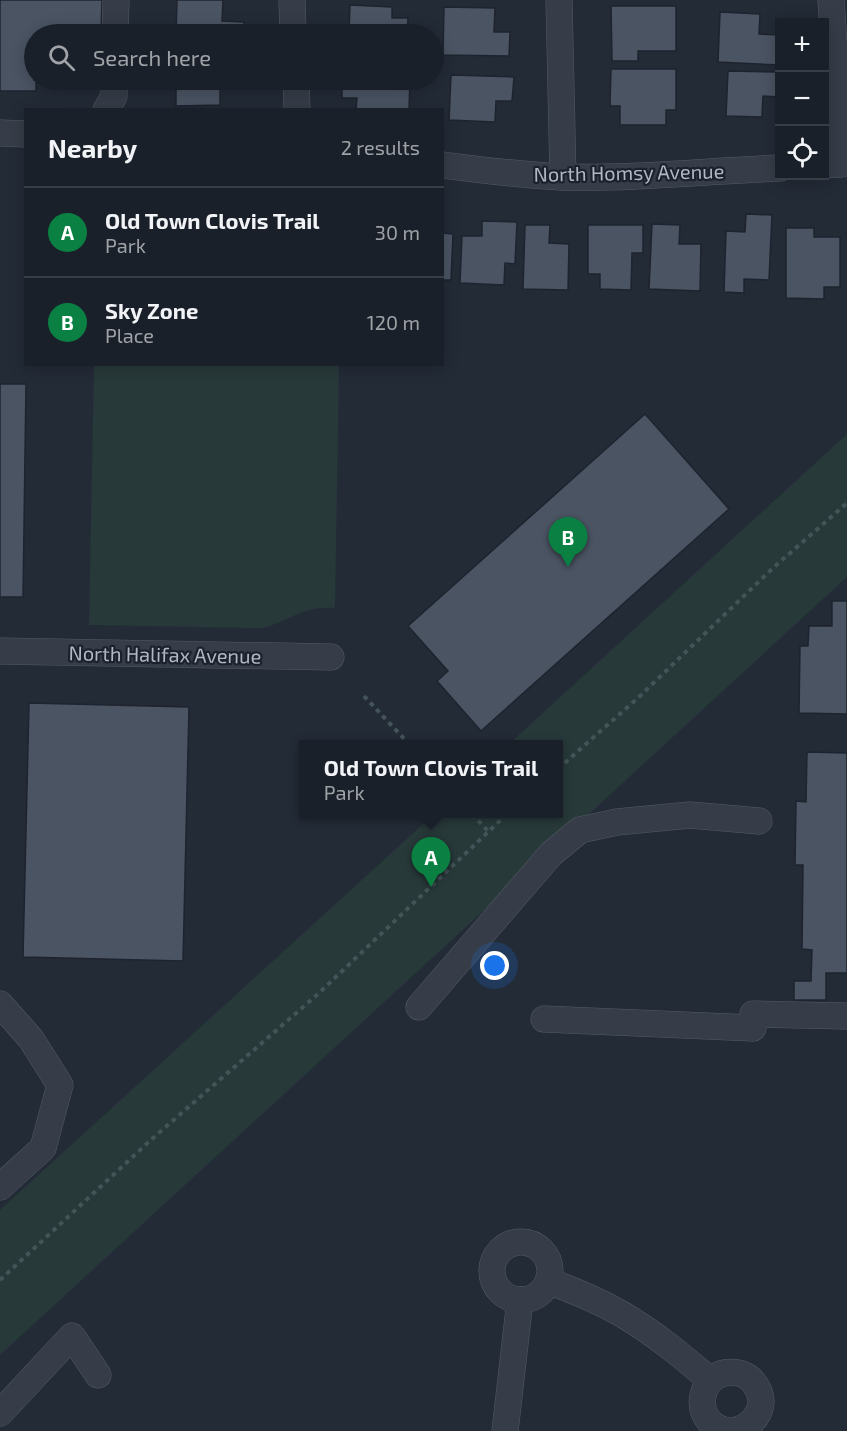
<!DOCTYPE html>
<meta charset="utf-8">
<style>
:root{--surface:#1a2029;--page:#232831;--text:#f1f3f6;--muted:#9fa3a8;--line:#383e46;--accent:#0b8043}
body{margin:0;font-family:"Exo 2",sans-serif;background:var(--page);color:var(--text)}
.controls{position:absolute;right:18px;top:18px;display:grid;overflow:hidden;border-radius:0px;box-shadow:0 3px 15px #0003}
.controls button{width:54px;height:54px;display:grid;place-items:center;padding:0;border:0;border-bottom:2px solid var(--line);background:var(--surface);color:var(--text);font:30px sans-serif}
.you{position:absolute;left:495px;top:966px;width:21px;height:21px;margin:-15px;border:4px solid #fff;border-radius:50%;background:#1a73e8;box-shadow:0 0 0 9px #1a73e833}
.badge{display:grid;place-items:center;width:39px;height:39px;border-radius:50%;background:var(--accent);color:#fff;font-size:20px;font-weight:700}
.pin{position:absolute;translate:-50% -50px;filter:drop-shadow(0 2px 3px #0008)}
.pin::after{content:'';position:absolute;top:32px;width:21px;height:18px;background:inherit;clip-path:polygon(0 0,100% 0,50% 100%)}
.popup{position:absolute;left:299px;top:740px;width:264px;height:78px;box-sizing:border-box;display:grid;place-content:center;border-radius:0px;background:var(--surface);filter:drop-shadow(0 2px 4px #0005);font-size:20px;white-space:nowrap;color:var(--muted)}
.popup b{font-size:22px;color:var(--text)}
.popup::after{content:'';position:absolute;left:50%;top:100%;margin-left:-12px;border:12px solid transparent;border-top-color:var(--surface)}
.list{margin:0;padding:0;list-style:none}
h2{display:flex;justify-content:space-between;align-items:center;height:78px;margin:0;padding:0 24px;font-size:26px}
h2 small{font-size:20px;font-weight:400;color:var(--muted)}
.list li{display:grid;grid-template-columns:39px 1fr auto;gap:18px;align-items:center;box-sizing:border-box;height:90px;padding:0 24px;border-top:2px solid var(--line)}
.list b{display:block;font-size:22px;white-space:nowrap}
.list p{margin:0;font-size:20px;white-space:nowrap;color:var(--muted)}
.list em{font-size:20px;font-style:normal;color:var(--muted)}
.icon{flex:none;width:33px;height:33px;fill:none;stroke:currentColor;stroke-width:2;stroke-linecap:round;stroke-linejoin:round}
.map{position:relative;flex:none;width:847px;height:1431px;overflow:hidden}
.search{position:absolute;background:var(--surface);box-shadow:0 3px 15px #0003;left:24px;top:24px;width:420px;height:66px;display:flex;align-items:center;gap:15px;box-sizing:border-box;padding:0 21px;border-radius:33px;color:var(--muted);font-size:22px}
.panel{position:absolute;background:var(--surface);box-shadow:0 3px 15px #0003;left:24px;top:108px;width:420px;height:258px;border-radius:0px}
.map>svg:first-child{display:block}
</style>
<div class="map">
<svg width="847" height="1431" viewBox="0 0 847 1431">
<rect width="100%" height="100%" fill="#232b37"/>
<!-- green -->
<g fill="#28393a">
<path d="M 94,365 L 339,365 L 335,608 C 302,605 291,621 262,628 L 89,625 Z"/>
<polygon points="847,434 847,577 0,1355 0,1210 434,814 558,814 558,744 509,744"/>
</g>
<!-- building -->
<g fill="#4b5463" stroke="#1e242f" stroke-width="1.5">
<polygon points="0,0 102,0 101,34 34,34 34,80 100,80 100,84 36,82 36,91 0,91"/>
<polygon points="177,0 223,0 222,21 244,22 244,34 176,34"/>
<polygon points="350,5 392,7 392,18 408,18 407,34 341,34 342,29 349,30"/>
<polygon points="611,6 676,6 676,51 638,51 638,61 612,61"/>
<polygon points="444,7 495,8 494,32 510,32 509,56 443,55"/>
<polygon points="720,12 760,14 759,34 780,35 780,65 718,62"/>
<polygon points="611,69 676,69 676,110 666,110 666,125 620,125 620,106 610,106"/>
<polygon points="728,71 780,72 780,97 763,96 762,117 726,116"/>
<polygon points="451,75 514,77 512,101 496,101 495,122 449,120"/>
<polygon points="176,80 241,80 241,87 220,87 220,105 176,106"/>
<polygon points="342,80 410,80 409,110 356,110 357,98 342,98"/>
<polygon points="746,214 772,215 769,280 744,279 744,293 724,292 726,231 745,232"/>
<polygon points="482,221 517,222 515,264 505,263 504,285 460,283 462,236 482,236"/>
<polygon points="652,224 680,225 679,244 701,244 700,291 649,289"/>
<polygon points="525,225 550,225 549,243 569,244 568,290 523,289"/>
<polygon points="588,225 643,225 643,253 632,253 631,290 600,289 600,274 588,274"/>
<polygon points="786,228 814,228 814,237 840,237 840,287 824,287 824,299 786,298"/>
<polygon points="442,233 453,234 451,280 442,280"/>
<polygon points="0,384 26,384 23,597 0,597"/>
<polygon points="645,414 729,509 481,731 437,681 448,671 408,626"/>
<polygon points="832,601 847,601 847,714 799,713 800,646 808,646 809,626 832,626"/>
<polygon points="29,703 189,707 183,961 23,957"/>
<polygon points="807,752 847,753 847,973 826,973 826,1000 794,1000 794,981 811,981 812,950 802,949 803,865 795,865 796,801 806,802"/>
</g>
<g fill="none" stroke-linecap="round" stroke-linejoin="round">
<!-- minor casing -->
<g stroke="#545a66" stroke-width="27">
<g id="minor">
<polyline points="292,0 293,34"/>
<polyline points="559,0 563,177"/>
<polyline points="115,34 116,0"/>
<polyline points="296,80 297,110"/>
<polyline points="106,110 114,96 114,80"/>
<polyline points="0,133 26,134"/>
<path d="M 442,165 C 482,170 521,175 561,177 C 633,179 707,171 780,168"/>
<polyline points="824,165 842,164 831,0"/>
<polyline points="0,651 331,657"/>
<polyline points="0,1004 31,1039 60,1085 43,1148 0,1187"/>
<polyline points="419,1007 551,854 580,830 617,822 690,815 759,821"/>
<polyline points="753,1014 847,1016"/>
<polyline points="544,1019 753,1028"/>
<circle cx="521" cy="1271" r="29"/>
<path d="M 548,1281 C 573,1290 597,1300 620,1313 C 653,1332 682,1356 710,1380"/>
<polyline points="0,1413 72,1336 98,1375"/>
<polyline points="505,1431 520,1300"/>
<path d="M 729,1431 C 687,1425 698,1365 738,1373 C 745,1374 752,1379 756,1386 C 769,1405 755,1426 734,1431"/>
</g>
</g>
<!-- path -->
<g stroke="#445458" stroke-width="4" stroke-dasharray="4.5 4.5" stroke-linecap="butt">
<polyline points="364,696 409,744"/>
<polyline points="558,769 640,696 773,568 847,503"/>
<polyline points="472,814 488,831"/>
<polyline points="0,1280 153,1138 318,994 507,814"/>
</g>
<!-- minor -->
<use href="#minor" stroke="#363d48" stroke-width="26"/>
</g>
<g text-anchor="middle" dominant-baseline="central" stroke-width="4.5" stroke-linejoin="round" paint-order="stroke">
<!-- street labels -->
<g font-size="20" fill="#b1b7c4" stroke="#1c222d">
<text transform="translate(629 172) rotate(-1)">North Homsy Avenue</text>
<text transform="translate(165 654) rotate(1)">North Halifax Avenue</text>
</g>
</g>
</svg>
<div class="controls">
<button>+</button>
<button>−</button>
<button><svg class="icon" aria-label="locate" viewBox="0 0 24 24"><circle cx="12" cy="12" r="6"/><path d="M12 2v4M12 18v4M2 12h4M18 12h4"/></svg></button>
</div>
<div class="you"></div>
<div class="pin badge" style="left:431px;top:887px">A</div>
<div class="popup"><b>Old Town Clovis Trail</b>Park</div>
<div class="pin badge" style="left:568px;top:567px">B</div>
<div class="search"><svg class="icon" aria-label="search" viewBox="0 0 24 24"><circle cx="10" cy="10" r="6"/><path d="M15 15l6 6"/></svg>Search here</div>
<section class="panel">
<h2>Nearby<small>2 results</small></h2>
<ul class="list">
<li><span class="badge">A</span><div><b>Old Town Clovis Trail</b><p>Park</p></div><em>30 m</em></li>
<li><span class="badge">B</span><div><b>Sky Zone</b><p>Place</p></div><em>120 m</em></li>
</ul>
</section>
</div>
